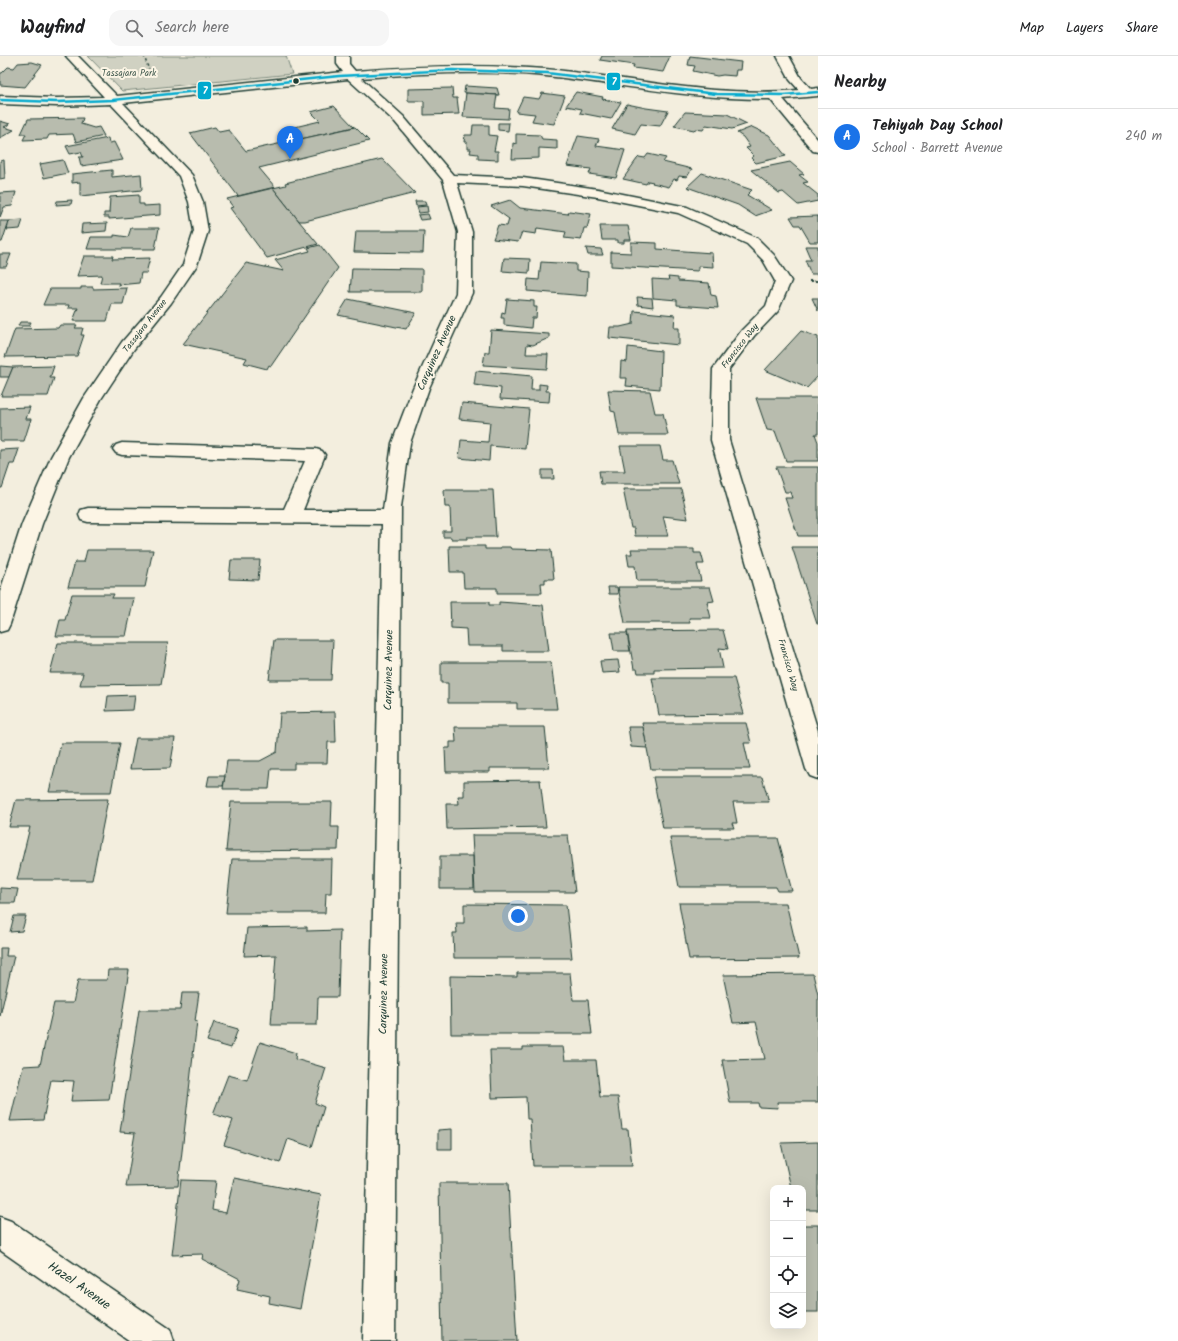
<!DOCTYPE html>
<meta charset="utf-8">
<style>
:root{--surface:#fff;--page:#f6f6f6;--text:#202124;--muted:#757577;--line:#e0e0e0;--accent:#1a73e8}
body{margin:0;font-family:Kalam,sans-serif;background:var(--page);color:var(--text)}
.controls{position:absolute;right:12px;bottom:12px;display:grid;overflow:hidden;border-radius:8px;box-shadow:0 4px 16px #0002}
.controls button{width:36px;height:36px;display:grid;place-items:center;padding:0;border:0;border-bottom:1px solid var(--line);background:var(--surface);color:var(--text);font:20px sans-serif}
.you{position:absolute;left:518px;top:860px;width:14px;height:14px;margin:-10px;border:3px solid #fff;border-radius:50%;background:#1a73e8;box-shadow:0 0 0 6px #1a73e833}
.badge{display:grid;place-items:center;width:26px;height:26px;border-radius:50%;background:var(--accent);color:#fff;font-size:13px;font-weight:700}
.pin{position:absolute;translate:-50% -33px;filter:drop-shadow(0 1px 2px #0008)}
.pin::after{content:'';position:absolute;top:21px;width:14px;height:12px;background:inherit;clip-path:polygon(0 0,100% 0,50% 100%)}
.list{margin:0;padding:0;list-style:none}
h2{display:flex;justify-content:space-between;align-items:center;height:52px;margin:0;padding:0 16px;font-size:17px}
h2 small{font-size:13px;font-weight:400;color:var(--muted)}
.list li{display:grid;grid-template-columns:26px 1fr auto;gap:12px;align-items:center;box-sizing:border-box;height:56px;padding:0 16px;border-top:1px solid var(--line)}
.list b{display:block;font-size:15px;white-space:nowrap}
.list p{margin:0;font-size:13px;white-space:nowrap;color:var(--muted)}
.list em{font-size:13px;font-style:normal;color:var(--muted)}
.icon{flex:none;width:22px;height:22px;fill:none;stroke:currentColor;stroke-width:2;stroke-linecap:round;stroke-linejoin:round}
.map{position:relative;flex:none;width:818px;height:1285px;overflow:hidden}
header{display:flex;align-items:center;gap:24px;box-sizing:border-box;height:56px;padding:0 20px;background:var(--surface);border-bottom:1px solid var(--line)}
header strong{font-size:19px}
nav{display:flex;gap:22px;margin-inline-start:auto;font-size:14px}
.search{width:280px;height:36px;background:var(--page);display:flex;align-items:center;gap:10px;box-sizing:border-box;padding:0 14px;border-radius:12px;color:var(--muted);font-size:15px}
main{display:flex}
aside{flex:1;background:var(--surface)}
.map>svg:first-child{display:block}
</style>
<header>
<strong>Wayfind</strong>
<div class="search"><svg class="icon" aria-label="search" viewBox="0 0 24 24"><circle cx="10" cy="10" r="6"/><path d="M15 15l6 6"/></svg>Search here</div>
<nav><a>Map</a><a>Layers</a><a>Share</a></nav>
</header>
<main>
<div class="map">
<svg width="818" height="1285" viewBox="0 0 818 1285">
<rect width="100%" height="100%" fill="#f3eede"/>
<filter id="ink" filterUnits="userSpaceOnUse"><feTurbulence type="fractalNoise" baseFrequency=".025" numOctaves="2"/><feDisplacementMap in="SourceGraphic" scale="8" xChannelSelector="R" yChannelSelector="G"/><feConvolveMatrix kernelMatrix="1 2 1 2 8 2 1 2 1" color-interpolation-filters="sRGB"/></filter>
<g filter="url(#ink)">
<!-- green -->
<polygon fill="#d0d1c2" stroke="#78877b" points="88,0 286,0 292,18 122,35"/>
<!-- building -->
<g fill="#b8bcae" stroke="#1f3d34">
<polygon points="602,0 670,0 663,16 633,12 634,9 600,4"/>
<polygon points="690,0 741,6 740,14 736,14 735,20 723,19 717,20 693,15 695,10 688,9"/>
<polygon points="32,6 42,9 25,31 0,29 0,17 2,17 8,11 14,12 18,7"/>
<polygon points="465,30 497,32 499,39 464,37"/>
<polygon points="452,32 453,42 457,42 459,58 424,59 424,45 408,45 408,33"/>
<polygon points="576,36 603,41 602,43 621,46 611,63 580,57 582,53 566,50"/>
<polygon points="466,37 497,39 495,52 509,53 508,63 463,61"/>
<polygon points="542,37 565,40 554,68 532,65 535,58 516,56 523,41 539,43"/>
<polygon points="627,48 646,52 668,55 660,70 641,68 635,78 612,73"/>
<polygon points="334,50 354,71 292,85 282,74 320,65 311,56"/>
<polygon points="685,56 727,58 747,68 732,73 706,69 703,74 695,73 694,74 674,70"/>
<polygon points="83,62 81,68 94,72 99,71 104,80 76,86 73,78 49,79 47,83 23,84 26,78 21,78 28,63"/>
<polygon points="0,65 10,68 4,71 14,74 0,82"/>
<polygon points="498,67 509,67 508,75 498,74"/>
<polygon points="473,69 489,69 489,79 497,80 494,95 498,95 498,104 478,103 478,98 470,97 471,93 467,93 467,86 464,86 465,79 472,79"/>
<polygon points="215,71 219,76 229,74 246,95 355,71 369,85 259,112 275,131 238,140 190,77"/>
<polygon points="752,71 769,79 786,100 756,107 751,102 754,100 746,92 750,91 743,81 737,77"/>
<polygon points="516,78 540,79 542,83 557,84 557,93 539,92 539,102 512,103 513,87 516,88"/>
<polygon points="578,80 599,83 596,90 625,94 616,122 589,118 591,113 567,110"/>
<polygon points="108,82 109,87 114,86 123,104 81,110 79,101 83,101 81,96 70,98 66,90"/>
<polygon points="648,98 666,102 663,106 692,113 687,121 679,120 677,124 674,123 669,131 652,127 653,126 648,125 646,128 623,123 637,103 639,101 645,102"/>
<polygon points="382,103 415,137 305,165 299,165 273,132 286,129 285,127"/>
<polygon points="4,104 5,122 0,123 0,105"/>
<polygon points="63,104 68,117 44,122 40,108"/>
<polygon points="790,106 804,118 799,119 808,126 803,127 818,139 818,145 798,149 783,136 779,137 751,114"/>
<polygon points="112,114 112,121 141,118 142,134 80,140 80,126 72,127 72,118"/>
<polygon points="702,117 752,134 747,139 772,154 755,160 738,149 687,131"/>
<polygon points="273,132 299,165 318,188 267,202 230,152 233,151 227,143"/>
<polygon points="16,136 12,150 4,151 0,161 0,137"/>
<polygon points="139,139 139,148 144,148 144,150 160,149 160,159 109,163 109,161 104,161 104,157 109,157 110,141"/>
<polygon points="72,144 71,148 56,149 57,145"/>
<polygon points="510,144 520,152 568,158 569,155 591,158 587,172 584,172 581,184 564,182 566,176 537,172 536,178 522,176 518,186 493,183 498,169 507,170 509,163 491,150"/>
<polygon points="415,145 425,145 426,149 416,150"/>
<polygon points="427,150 428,156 419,157 417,151"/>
<polygon points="428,158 430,163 420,164 418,159"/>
<polygon points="818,160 818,186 810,186 800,169 795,169 790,161"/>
<polygon points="23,164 20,173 7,174 9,165"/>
<polygon points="0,165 9,165 2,186 0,186"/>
<polygon points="107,167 106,175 81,177 82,168"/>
<polygon points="600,170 628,170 631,184 624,184 624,187 618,187 618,184 602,184"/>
<polygon points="131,172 159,172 155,193 87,193 91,181 114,181 114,179 128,181"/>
<polygon points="356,175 424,175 423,197 354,196"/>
<polygon points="631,186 657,187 657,193 712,197 713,211 698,210 698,215 611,210 611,196 631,197"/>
<polygon points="320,189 338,212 271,310 269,309 267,313 244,307 247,302 183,288 246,207 284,215 275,204 310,195 308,192"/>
<polygon points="805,190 818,190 818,218 811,218 805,204 811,204"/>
<polygon points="586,192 601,193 603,199 588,199"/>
<polygon points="0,198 11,198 6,211 0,211"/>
<polygon points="84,200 113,200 112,203 150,202 146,217 141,217 139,227 118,229 119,227 100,227 102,219 77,220"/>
<polygon points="504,202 530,203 529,217 502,215"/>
<polygon points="541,206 576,208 576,215 588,216 587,240 527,235 528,223 539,224"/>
<polygon points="352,212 422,213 422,236 350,236"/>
<polygon points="668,221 678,222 678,225 709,227 711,239 716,240 718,252 677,249 677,244 653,242 652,223 669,224"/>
<polygon points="81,231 93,231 93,233 127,232 123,248 112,248 107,265 73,265 78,252 68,252 69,249 43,249 50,233 81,233"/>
<polygon points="637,241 652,242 653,251 638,249"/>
<polygon points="812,242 818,242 818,255"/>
<polygon points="348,243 416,257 406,273 338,259"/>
<polygon points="507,243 534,245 534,251 537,251 536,262 532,262 531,272 504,269 504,262 501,262 502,256 505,257"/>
<polygon points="634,255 675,259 674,272 679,272 679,289 609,282 610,271 620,271 633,268"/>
<polygon points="20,266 31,266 29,270 18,270"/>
<polygon points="60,269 77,269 75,272 83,272 81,279 84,279 77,300 5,301 15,273 58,272"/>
<polygon points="491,274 549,278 549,282 533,289 527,288 526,298 548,298 547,313 483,309 485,296 489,296"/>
<polygon points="801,275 818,281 818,320 807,332 765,314"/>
<polygon points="628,291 661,295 660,333 626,330 627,322 620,322 621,305 627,306"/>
<polygon points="0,310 13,311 9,321 0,321"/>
<polygon points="54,310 50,322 54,322 48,340 1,340 13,311"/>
<polygon points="476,315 532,320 531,334 539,334 539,328 547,329 546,335 550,335 549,346 500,343 501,332 474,329"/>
<polygon points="608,334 650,335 655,357 663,357 668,379 619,379 615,356 611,355"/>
<polygon points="756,342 818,342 818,378 815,378 818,386 818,405 786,405 775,375 767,374"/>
<polygon points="462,347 529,353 525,393 490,390 489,405 459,402 461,384 488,386 490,366 459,363"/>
<polygon points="30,351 26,363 31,363 24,385 0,385 0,352"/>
<polygon points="620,390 660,390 663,404 672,404 679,428 601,428 599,415 625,415"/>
<polygon points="19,393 14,408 10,408 2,432 0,432 0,394"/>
<polygon points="776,411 818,411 818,480 798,480 785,442 792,442 790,436 785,436"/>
<polygon points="542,414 553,414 554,423 542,423"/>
<polygon points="623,433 681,433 688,463 663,460 668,480 635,480 634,472 631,472"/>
<polygon points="444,434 493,434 496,481 467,481 467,483 451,483 451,481 443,481 443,475 451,475 450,451 445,451"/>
<polygon points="449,490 485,490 485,493 500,493 500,491 510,491 511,493 551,494 554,523 545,523 545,527 541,527 542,537 497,537 497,532 464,532 463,516 450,516"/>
<polygon points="792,491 818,491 818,568 817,568"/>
<polygon points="631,493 694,493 694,497 701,497 704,508 697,508 701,525 637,525 635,510 629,510 627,498 632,498"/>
<polygon points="87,494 153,494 145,531 68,531 75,506 84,506"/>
<polygon points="231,504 260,504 258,524 229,523"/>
<polygon points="608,531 617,531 618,538 609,538"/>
<polygon points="618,531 710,531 714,545 707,546 711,562 689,562 690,567 625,567"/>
<polygon points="72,538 114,538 112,542 134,542 126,580 56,580 60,564 65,564"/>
<polygon points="450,546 489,546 489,549 499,549 499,546 543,549 549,595 503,595 503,590 467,590 466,573 451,572"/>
<polygon points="723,574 728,593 719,592 723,612 654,613 654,617 638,617 637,613 634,613 627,575"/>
<polygon points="611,577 627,577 630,595 614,595"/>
<polygon points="274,584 333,584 331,624 269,624"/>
<polygon points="58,587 168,587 161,628 80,629 83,617 50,617"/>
<polygon points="618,604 620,616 602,617 600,605"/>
<polygon points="441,606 551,606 557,653 517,653 517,647 448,647 448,627 441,627"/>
<polygon points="652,622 734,622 744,658 659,659"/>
<polygon points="135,639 133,654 106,655 108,640"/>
<polygon points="335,656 336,686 328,686 327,707 294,707 294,713 271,713 269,733 223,733 227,705 260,705 277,696 280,657"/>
<polygon points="642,667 746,667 751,687 744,687 750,713 651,713"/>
<polygon points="455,671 545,671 549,712 490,712 490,716 446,716 445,692 450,692 450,686 456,686"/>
<polygon points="628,671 643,671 647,692 631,691"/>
<polygon points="136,682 175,682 170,712 130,713"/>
<polygon points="61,687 120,687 111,736 49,736"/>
<polygon points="209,720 225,720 223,730 207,730"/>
<polygon points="653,721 762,721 769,746 733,746 737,767 732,767 734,772 663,772"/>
<polygon points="540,724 546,771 447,773 446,748 459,748 458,740 464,740 464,725"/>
<polygon points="108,743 92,824 17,824 30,771 9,771 16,744"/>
<polygon points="231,746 332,746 331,771 339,771 338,794 226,795"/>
<polygon points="472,779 568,779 575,836 475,836"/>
<polygon points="670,782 778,782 792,835 778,835 776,831 679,831"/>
<polygon points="440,800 473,800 474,833 440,833"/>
<polygon points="232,803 332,803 331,837 326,837 325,857 226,857"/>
<polygon points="0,832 18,833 15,847 0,847"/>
<polygon points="679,847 786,847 799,902 689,903"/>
<polygon points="464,848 566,849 572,902 454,902 453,877 457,877 456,867 464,867"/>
<polygon points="14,860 26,860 22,875 10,876"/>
<polygon points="307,871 307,875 340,874 338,941 318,941 317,969 271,969 276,899 244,900 247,872"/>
<polygon points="0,892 7,892 6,900 14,900 0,960"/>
<polygon points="108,914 129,914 109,1044 71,1045 74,1025 51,1024 43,1064 10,1065 23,1010 40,1009 54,947 73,947 78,924 107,924"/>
<polygon points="517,917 570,917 573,944 588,944 592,978 451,978 450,920 517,921"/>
<polygon points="813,918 818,939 818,1046 777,1046 778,1052 759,1051 758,1047 730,1047 722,1004 765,1003 756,966 733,967 723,919"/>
<polygon points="182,937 199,937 195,965 197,965 178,1130 126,1131 135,1077 120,1076 139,954 180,954"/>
<polygon points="214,966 238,973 231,992 207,985"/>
<polygon points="260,986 296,997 295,1003 326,1012 315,1047 324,1051 312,1091 288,1083 280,1107 224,1089 233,1064 213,1058 228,1019 247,1024"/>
<polygon points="523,991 563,991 565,1004 596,1004 600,1041 618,1041 622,1073 628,1073 632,1110 533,1110 530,1063 527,1063 526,1041 492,1042 490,994 523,994"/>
<polygon points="452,1073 452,1093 438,1093 438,1074"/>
<polygon points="818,1086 818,1154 803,1154 803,1132 791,1132 781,1087"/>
<polygon points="234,1122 321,1139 300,1253 269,1247 270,1240 237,1233 240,1223 202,1203 203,1198 172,1199 181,1124 216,1125 212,1154 226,1157"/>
<polygon points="439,1127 508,1127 517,1285 442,1285"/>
<rect x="803" y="1169" width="15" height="87"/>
</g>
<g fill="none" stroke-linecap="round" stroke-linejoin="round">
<!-- minor casing -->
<g stroke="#1f3d34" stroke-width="3">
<g id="minor">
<path d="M 66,0 L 78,0 L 117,40 L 343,16 L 337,8 L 337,0 L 349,0 L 349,8 L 355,15 C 418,10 482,8 545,13 C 630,21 713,42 799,34 L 790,24 L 777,0 L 789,0 L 801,22 L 811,33 L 818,32 L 818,40 L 783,43 L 818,84 L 818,96 L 813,95 L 770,43 C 695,44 621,28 546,20 C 485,14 422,17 361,22 L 403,60 L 453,119 L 523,122 L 598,133 L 687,151 L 757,182 L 774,199 L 791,225 L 778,255 L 754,280 L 729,313 L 729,384 L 818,675 L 818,723 L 810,720 L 806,713 L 711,384 L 713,313 L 742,274 L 766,250 L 775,225 L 763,204 L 747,188 L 678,157 L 598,141 L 523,130 L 457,127 L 472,176 L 472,237 L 429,332 L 410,387 L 401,451 L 395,1285 L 363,1285 L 382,468 L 88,466 L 81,464 L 79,459 L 81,454 L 88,452 L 284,453 L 305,405 L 122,399 L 116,397 L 113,393 L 116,389 L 122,387 L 316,393 L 322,395 L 325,399 L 303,454 L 383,454 L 392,387 L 413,332 L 456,237 L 458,176 L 443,124 L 395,66 L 348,23 L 123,47 L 192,119 L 203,146 L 208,175 L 197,209 L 171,247 L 134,293 L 101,343 L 69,401 L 42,468 L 10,568 L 7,574 L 0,576 L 0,536 L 22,468 L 51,401 L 84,342 L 122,286 L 161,241 L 183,209 L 194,175 L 189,146 L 179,120 L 111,48 L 57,50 L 0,48 L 0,40 L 57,42 L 104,41 Z"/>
<polygon points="0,1161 11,1165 170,1273 174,1285 130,1285 0,1194"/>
</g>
</g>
<!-- path-far1 -->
<polyline stroke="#1f3d34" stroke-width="1.5" stroke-dasharray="2.5 2" stroke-linecap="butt" points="144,0 150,17"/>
<!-- path -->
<polyline stroke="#1f3d34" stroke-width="2" stroke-dasharray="3 2.5" stroke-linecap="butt" points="809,225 818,225"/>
<!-- minor -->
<use href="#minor" fill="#fcf5e5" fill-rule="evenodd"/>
<!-- bus-1 casing -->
<g stroke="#fcf5e5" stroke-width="4.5">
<polyline id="bus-1" points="0,44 57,46 113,44 339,20 452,14 547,17 716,38 784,39 818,36"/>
</g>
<!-- bus-1 -->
<use href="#bus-1" stroke="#00a9ce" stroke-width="2.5"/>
</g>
</g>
<!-- markers -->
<circle fill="#1f3d34" stroke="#fcf5e5" stroke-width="1.5" cx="296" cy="25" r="3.5"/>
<g text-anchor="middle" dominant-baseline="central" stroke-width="4" stroke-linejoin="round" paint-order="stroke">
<!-- far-park labels -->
<g font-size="9" fill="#425b50" stroke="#fcf5e5">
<text x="129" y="17">Tassajara Park</text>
</g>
<!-- far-street labels -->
<g font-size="9" fill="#1f3d34" stroke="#fcf5e5">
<text transform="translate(145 270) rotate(-52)">Tassajara Avenue</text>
<text transform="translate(740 290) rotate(-52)">Francisco Way</text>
<text transform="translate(788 609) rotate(74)">Francisco Way</text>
</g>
<!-- street labels -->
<g font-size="11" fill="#1f3d34" stroke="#fcf5e5">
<text transform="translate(437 297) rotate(-66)">Carquinez Avenue</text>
<text transform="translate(389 614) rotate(-89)">Carquinez Avenue</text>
<text transform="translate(384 938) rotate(-89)">Carquinez Avenue</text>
</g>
<!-- near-street labels -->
<g font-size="13" fill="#1f3d34" stroke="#fcf5e5">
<text transform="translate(79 1230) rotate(35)">Hazel Avenue</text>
</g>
</g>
<g stroke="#fcf5e5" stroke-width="1.5">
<rect x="606" y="16" width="15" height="19" rx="4" fill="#00a9ce"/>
<rect x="197" y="25" width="15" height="19" rx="4" fill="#00a9ce"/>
</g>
<g font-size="11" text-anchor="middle" font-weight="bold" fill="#fff">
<text x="614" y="29">7</text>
<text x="205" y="38">7</text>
</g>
</svg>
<div class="controls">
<button>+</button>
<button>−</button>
<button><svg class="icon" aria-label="locate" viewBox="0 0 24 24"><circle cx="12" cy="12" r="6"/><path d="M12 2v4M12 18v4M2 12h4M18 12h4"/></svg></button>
<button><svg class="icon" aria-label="layers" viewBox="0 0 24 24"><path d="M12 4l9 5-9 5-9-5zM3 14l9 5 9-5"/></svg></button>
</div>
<div class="you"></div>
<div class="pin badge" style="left:290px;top:103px">A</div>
</div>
<aside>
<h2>Nearby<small></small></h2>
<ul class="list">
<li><span class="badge">A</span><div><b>Tehiyah Day School</b><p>School · Barrett Avenue</p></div><em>240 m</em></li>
</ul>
</aside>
</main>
